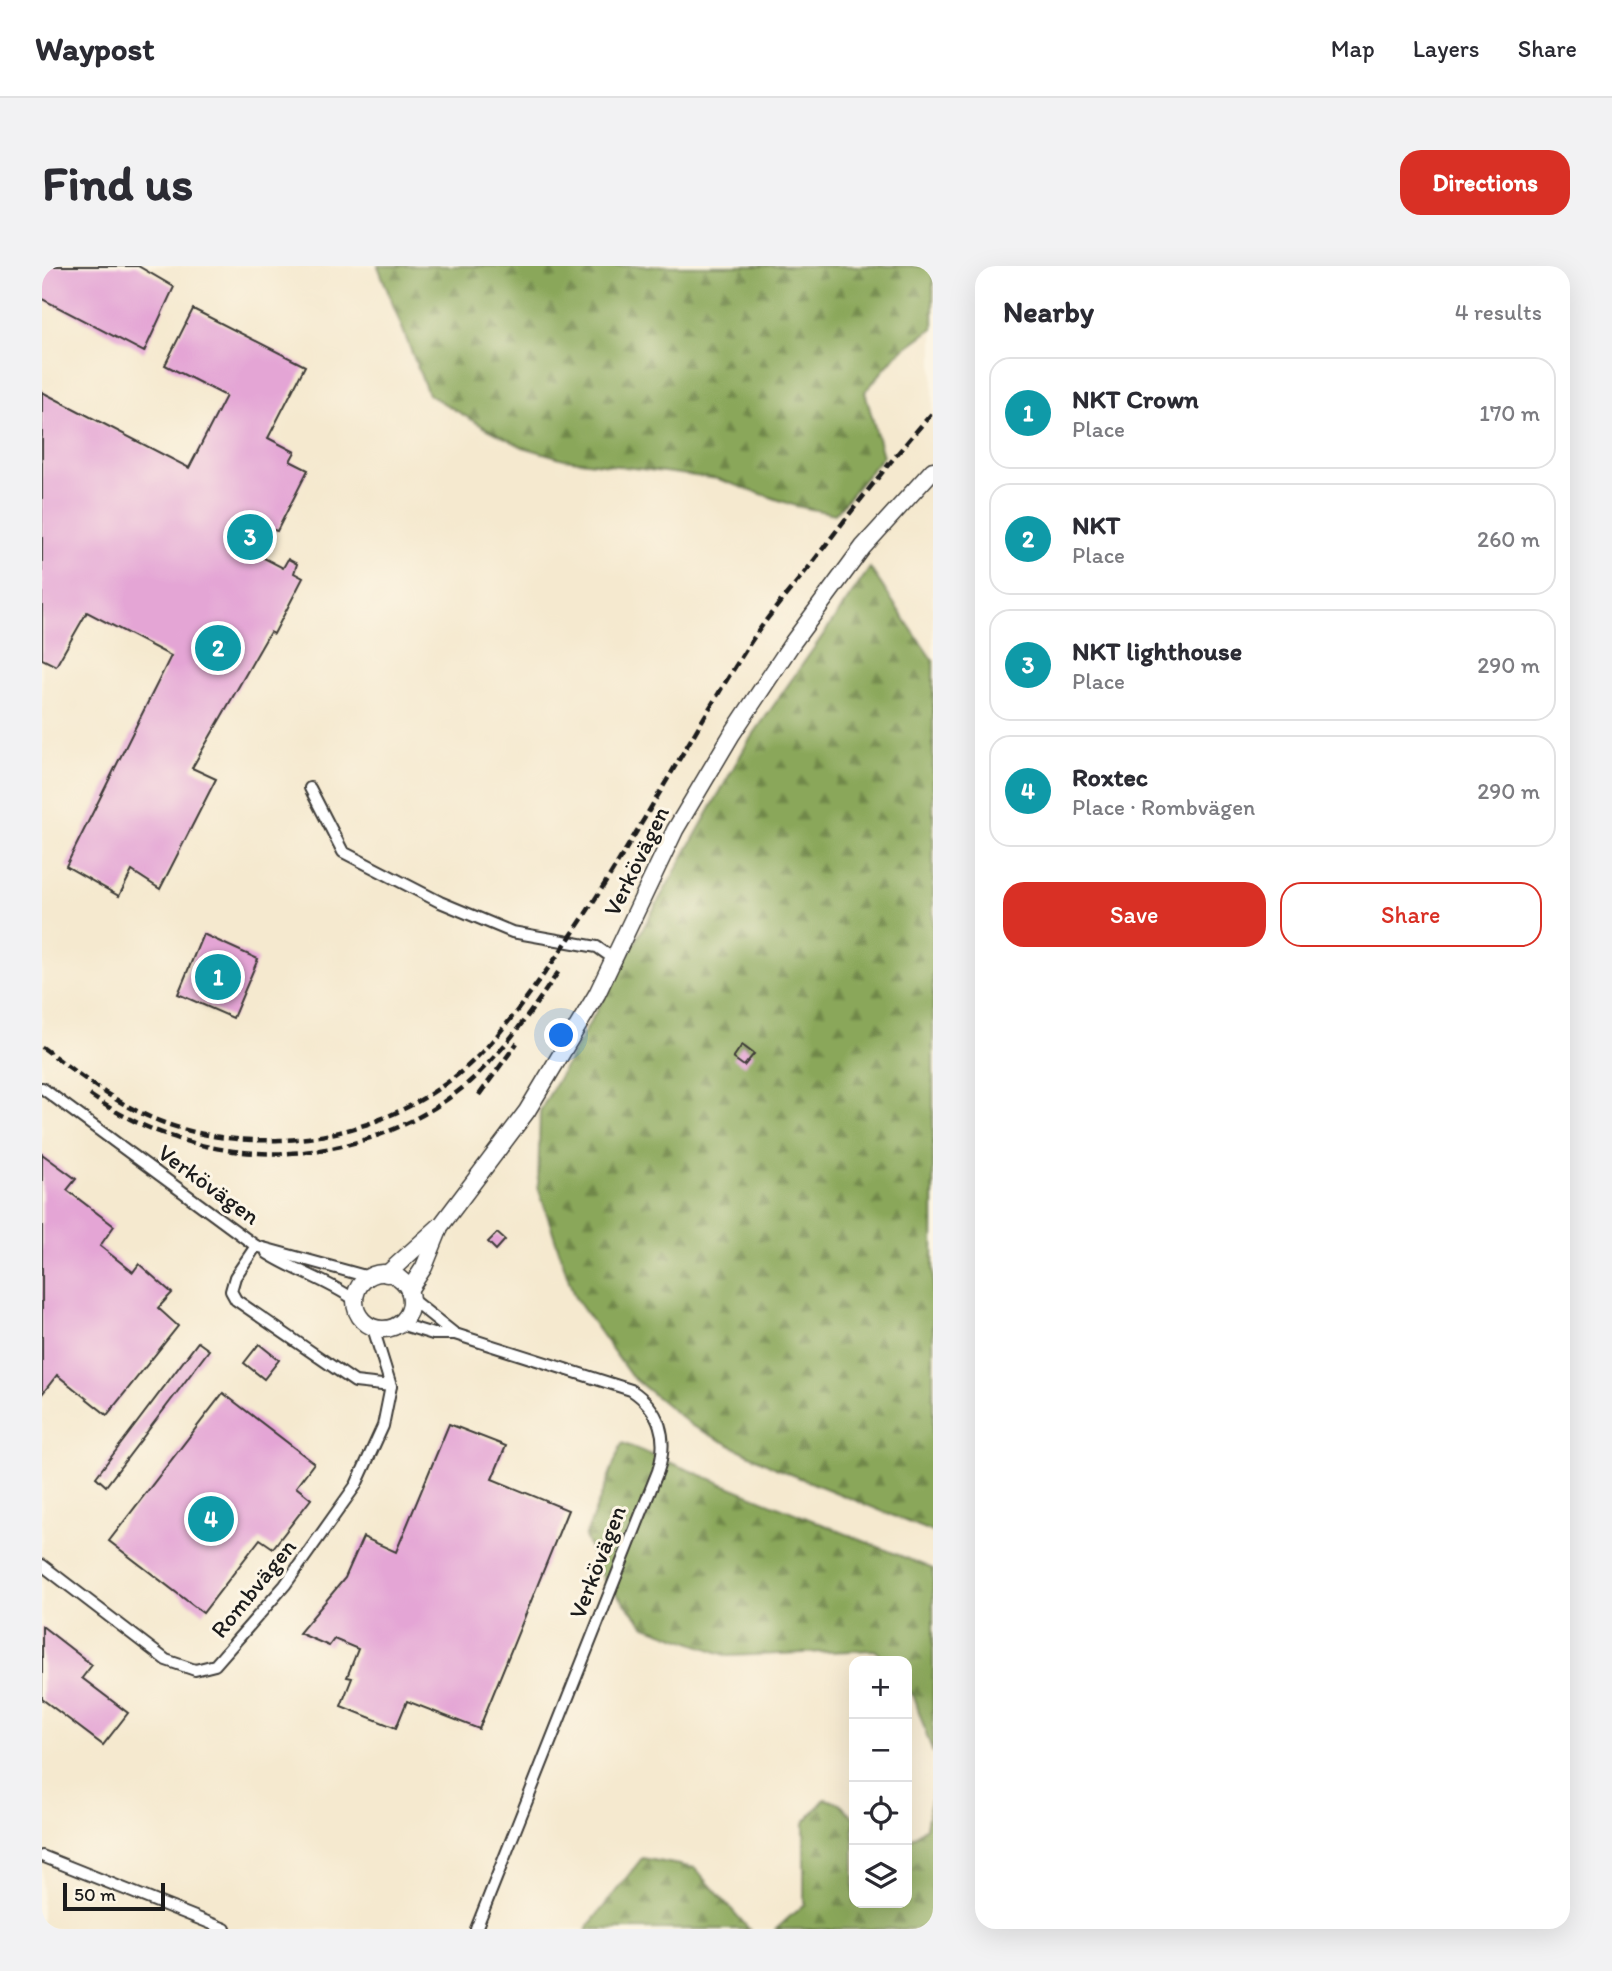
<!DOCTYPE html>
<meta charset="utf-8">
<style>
:root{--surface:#fff;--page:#f2f2f3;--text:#2b2b33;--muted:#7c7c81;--line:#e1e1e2;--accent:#d93025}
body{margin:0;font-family:Itim,sans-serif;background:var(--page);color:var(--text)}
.controls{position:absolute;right:21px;bottom:21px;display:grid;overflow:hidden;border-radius:14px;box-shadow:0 7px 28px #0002}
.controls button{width:63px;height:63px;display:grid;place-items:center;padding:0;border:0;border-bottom:2px solid var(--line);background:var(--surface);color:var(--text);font:35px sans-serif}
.scale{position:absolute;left:21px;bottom:18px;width:102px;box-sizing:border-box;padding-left:7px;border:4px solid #1c1c1c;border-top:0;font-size:19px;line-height:24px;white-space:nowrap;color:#1c1c1c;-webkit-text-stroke:5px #fcf5e5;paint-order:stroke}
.you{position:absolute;left:520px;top:770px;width:24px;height:24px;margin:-18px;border:5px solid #fff;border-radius:50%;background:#1a73e8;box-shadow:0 0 0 10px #1a73e833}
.badge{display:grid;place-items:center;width:46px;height:46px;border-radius:50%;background:var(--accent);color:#fff;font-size:23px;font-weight:700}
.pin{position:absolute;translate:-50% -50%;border:4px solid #fff;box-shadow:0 2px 7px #0006}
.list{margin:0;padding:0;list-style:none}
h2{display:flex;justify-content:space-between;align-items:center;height:91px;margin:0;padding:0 28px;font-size:30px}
h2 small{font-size:23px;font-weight:400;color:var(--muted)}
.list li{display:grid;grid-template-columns:46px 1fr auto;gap:21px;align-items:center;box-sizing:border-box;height:112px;margin:0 14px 14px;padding:0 14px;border:2px solid var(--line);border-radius:21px}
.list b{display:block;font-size:26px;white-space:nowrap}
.list p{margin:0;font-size:23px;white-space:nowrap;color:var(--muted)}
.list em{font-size:23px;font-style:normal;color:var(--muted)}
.actions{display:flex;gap:14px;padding:21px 28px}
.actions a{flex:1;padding:16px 0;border:2px solid var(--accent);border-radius:21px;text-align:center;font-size:24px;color:var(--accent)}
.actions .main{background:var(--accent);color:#fff}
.icon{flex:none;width:38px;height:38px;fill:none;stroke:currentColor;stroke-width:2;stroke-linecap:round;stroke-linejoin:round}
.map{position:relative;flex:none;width:891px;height:1663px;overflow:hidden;border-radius:21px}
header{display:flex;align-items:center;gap:42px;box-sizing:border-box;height:98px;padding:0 35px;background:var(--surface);border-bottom:2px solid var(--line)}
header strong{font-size:33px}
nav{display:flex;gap:38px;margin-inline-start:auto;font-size:24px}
.intro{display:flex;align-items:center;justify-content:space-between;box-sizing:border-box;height:168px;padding:0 42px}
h1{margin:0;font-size:49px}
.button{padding:18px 32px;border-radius:21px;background:var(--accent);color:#fff;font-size:24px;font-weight:700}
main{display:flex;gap:42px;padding:0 42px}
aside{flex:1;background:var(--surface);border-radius:21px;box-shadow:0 7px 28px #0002}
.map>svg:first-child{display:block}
</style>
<header>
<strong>Waypost</strong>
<nav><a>Map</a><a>Layers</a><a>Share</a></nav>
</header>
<div class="intro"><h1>Find us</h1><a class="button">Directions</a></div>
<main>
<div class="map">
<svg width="891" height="1663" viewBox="0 0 891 1663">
<defs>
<pattern id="forest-firs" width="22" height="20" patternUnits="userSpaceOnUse" patternTransform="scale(1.75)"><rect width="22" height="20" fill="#8aa75a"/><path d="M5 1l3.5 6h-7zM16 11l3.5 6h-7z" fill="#70874a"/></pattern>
</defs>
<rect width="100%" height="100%" fill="#fcf5e5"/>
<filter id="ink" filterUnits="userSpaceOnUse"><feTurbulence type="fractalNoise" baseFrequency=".0143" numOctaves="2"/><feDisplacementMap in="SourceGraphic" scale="14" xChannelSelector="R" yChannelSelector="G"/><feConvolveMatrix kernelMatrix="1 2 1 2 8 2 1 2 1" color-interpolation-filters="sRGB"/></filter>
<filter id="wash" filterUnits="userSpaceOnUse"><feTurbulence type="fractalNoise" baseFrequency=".00686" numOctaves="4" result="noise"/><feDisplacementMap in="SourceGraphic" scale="28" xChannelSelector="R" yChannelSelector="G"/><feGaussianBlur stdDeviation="1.57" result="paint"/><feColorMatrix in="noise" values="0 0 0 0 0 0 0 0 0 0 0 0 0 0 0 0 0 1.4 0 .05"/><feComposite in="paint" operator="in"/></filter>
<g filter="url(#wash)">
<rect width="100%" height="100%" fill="#f5e9cf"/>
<!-- forest -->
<g fill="url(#forest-firs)" stroke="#53623b" stroke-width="2">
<polygon points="336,0 891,0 891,62 855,88 823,126 841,190 793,248 754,240 676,213 522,193 481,181 444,162 386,128"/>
<polygon points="828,302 891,395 891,1266 736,1203 650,1160 589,1110 532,1030 496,921 498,845 706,476"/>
<polygon points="580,1177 891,1303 891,1488 872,1431 865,1422 865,1395 843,1395 833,1384 686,1390 603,1360 562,1314 543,1271"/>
<polygon points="891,1522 891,1663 734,1663 762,1638 762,1557 783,1533 798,1537 812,1552 812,1637 865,1637 865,1576 884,1561"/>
<polygon points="600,1592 653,1602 707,1663 544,1663"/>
</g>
<g id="blocks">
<!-- building -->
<g fill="#e4a5d5">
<polygon points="0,0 96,0 132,21 102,86 0,33"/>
<polygon points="151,43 263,100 226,172 253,186 248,195 266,204 235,265 232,264 220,291 241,302 246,293 255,298 252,307 261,312 232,368 228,366 150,502 174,513 118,623 90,605 77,630 24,600 129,390 45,346 14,400 0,393 0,126 147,202 184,130 123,99"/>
<polygon points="161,668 216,693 191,752 136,728"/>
<polygon points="700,779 712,788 702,800 691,792"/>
<polygon points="0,888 34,913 25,924 72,960 58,980 91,1006 97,998 130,1027 116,1042 136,1060 65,1149 15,1109 0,1128"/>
<polygon points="455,967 463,974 454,984 446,976"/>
<polygon points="156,1076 167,1084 64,1220 54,1211"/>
<polygon points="217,1078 237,1094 222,1113 202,1097"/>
<polygon points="181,1127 272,1197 254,1221 269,1233 231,1282 218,1273 161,1347 67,1275"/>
<polygon points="407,1158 464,1180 450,1213 526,1244 437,1463 365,1435 354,1462 299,1440 310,1412 305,1411 316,1383 292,1373 287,1380 257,1367 303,1312 321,1271 354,1286"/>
<polygon points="0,1360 50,1399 40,1412 86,1447 61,1479 0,1433"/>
</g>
</g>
</g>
<g filter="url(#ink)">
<use href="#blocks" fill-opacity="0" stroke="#3d3b37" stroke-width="2"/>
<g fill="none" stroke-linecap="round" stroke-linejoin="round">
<!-- minor casing -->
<g stroke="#3d3b37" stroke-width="14">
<g id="minor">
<polyline points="268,522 301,586 398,636 470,666 555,681 572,693"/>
<polyline points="0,822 214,980 327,1011"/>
<polyline points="214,980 193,1011 189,1025 194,1034 313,1116 349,1120"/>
<path d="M 225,987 C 253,1005 285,1014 313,1034"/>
<polyline points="369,1033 413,1068"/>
<path d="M 358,1058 L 391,1068 L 413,1068 L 589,1124 C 618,1143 627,1172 616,1205 L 434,1663"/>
<polyline points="0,1299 124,1394 153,1404 173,1399 243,1319 314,1219 341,1160 349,1120 331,1062"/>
<polyline points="0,1590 183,1663"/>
</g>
</g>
<!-- secondary casing -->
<g stroke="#3d3b37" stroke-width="19">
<g id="secondary">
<circle cx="341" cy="1035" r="28"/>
<polyline points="345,1008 400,958 485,845 555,728 633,564 690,468 751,376 821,281 891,204"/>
<polyline points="367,1024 382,1001 397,964"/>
</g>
</g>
<!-- minor -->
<use href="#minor" stroke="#fff" stroke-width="10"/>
<!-- secondary -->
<use href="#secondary" stroke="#fff" stroke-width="16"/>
<!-- rail -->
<g stroke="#1c1c1c" stroke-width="4.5" stroke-dasharray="10 5" stroke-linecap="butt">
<path d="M 0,781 C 31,804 61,828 95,845 C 140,868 189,876 238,874 C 304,872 370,847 420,805 C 456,774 482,735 510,697 C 582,596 638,486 705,382 C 723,353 746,327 767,301 C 807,248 847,196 891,146"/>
<path d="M 48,829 C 159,907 310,909 419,823 C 459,790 488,747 517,705"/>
<polyline points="437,829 475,777"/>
</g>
</g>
</g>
<g text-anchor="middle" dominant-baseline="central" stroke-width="6" stroke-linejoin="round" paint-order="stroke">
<!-- street labels -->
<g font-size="24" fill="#1c1c1c" stroke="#fcf5e5">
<text transform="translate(594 595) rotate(-64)">Verkövägen</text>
<text transform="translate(167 918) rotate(36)">Verkövägen</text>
<text transform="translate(555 1296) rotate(-69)">Verkövägen</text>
<text transform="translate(211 1322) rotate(-51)">Rombvägen</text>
</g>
</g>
</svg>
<div class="controls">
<button>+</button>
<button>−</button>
<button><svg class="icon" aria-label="locate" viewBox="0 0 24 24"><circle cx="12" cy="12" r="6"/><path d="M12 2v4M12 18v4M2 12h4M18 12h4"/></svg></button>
<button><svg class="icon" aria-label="layers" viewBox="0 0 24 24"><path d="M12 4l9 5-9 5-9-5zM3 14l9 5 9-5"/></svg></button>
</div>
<div class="scale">50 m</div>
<div class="you"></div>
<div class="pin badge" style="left:176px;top:711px;background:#0f9aa8">1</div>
<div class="pin badge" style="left:176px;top:382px;background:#0f9aa8">2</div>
<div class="pin badge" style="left:208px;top:271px;background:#0f9aa8">3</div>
<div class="pin badge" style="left:169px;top:1253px;background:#0f9aa8">4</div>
</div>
<aside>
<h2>Nearby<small>4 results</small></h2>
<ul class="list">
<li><span class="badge" style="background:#0f9aa8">1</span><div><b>NKT Crown</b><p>Place</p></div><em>170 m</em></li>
<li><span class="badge" style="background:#0f9aa8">2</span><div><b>NKT</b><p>Place</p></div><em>260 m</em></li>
<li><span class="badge" style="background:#0f9aa8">3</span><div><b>NKT lighthouse</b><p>Place</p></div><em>290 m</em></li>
<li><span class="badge" style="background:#0f9aa8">4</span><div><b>Roxtec</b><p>Place · Rombvägen</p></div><em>290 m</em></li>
</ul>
<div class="actions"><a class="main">Save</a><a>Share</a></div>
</aside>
</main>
